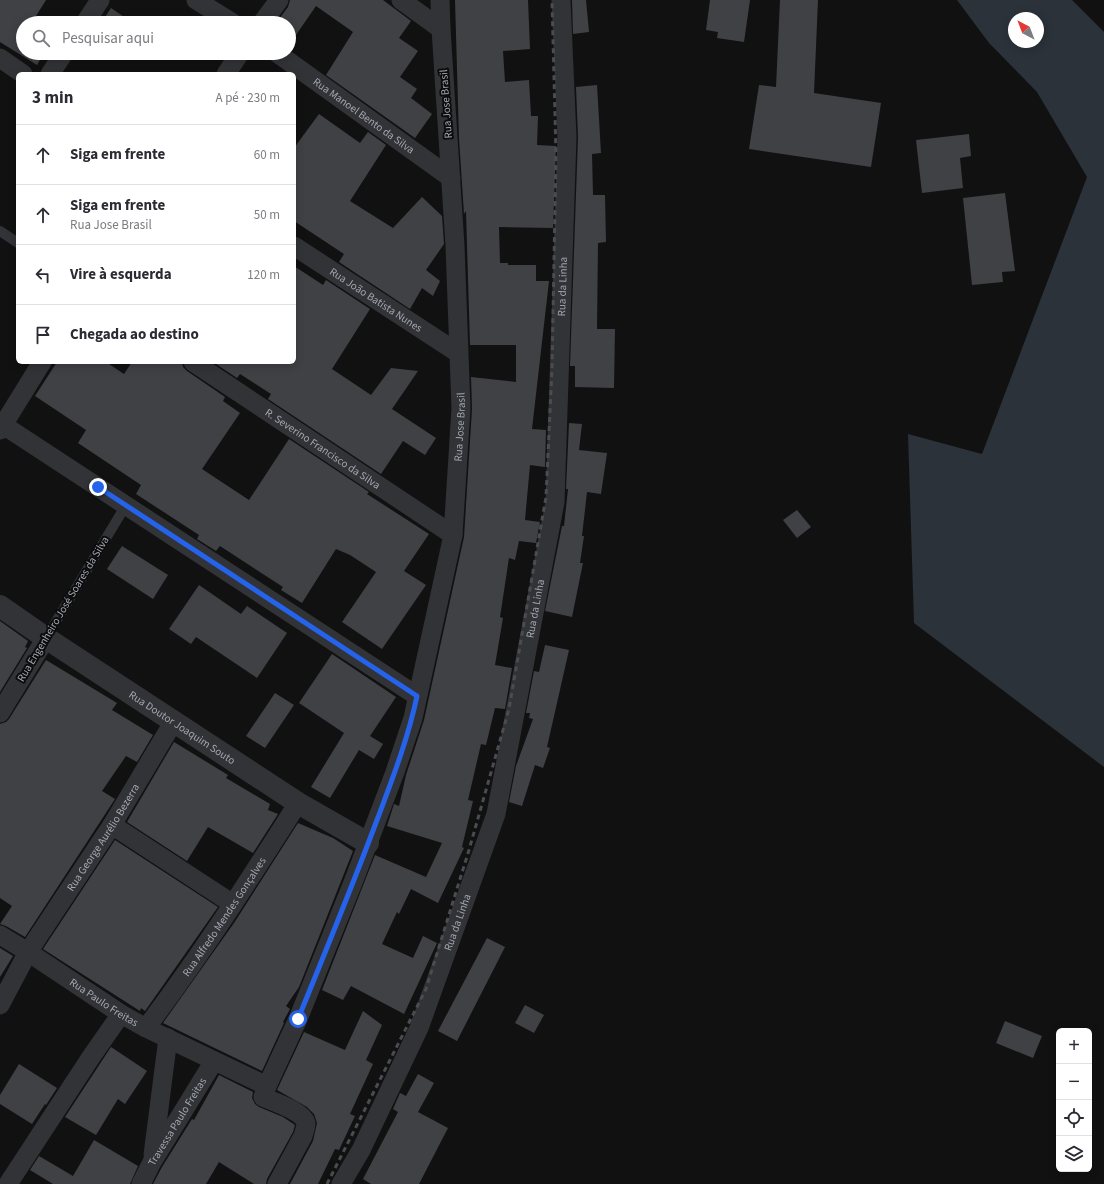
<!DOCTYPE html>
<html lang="pt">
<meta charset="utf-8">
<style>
:root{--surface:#fff;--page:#f2f2f3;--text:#2b2b33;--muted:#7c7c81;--line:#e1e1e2}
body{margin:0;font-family:"Source Sans 3",sans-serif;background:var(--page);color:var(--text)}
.controls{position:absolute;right:12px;bottom:12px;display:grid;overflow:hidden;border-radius:6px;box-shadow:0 2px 10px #0003}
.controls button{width:36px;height:36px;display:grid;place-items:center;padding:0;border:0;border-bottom:1px solid var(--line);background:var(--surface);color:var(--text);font:20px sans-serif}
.compass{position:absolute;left:1008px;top:12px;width:36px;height:36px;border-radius:50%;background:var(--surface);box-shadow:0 2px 10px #0003;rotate:318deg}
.stop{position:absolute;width:12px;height:12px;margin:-9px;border:3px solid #2563eb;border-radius:50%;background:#fff}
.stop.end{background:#2563eb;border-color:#fff;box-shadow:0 1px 4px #0008}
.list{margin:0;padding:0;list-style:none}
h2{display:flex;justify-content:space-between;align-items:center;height:52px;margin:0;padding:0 16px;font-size:17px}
h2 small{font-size:13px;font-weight:400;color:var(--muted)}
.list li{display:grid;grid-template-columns:26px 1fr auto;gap:12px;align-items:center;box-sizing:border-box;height:60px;padding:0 16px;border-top:1px solid var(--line)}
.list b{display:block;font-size:15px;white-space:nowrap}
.list p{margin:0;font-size:13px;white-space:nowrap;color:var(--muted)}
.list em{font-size:13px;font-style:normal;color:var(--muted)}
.icon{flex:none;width:22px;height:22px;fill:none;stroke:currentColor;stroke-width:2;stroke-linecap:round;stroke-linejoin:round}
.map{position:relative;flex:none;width:1104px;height:1184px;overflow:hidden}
.search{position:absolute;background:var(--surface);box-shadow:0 2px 10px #0003;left:16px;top:16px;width:280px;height:44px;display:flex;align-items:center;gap:10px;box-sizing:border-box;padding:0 14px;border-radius:22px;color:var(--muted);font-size:15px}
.panel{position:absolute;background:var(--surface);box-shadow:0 2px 10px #0003;left:16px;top:72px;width:280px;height:292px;border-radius:6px}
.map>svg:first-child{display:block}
</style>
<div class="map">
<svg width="1104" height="1184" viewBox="0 0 1104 1184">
<rect width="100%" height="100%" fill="#111112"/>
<!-- water -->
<path fill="#2b3239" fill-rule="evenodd" d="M 957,0 L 1072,0 L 1104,32 L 1104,767 L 914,623 L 908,434 L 982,454 L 1087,177 L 1037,92 L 989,43 ZM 1014,18 L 1038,18 L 1038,42 L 1014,42 Z"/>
<!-- building -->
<g fill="#404145">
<polygon points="0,0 46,0 36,16 47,23 23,23 23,53 44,53 37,65 0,42"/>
<polygon points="290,0 383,0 411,21 399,38 418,51 400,77 417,89 411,98 432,114 415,138 326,75 353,32 316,6 289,45 289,23 276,23 288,7"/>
<polygon points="455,0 528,0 530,49 503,51 505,82 529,80 531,116 538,116 537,145 556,146 553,228 499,227 500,263 508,263 508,265 536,265 536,281 549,281 532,429 546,430 545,467 530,465 525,520 540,522 536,543 519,541 515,560 509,558 500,617 503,618 495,665 512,668 505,709 495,708 486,745 481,744 468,800 473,801 462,847 464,848 438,903 411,889 399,914 397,912 382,944 413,958 423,936 437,943 404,1014 351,986 343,1000 322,990 375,855 426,877 442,843 387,826 394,804 399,806 406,775 424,720 464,537 472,409 471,377 516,382 516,345 470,345 466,211 464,214 459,138"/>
<polygon points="572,0 586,0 589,32 573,34"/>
<polygon points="710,0 750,0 744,42 717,38 718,32 706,30"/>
<polygon points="780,0 818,0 814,93 881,103 871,167 749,149 759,85 776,87"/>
<polygon points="111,8 133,23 101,23"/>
<polygon points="597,85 601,153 592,154 593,195 605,195 606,242 598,243 597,329 615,329 614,388 575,387 575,366 570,366 578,137 576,87"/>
<polygon points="319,114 360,143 368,132 386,145 350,201 393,228 422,197 442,216 444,244 426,270 440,281 433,296 422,288 410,309 339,262 344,254 294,221 294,148"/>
<polygon points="969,134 971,156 960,158 963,188 922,193 916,140"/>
<polygon points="1005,193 1015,271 1002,272 1003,282 972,285 963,198"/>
<polygon points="294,266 323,285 326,280 370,309 332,369 371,395 391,368 418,371 392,409 436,438 425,455 403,441 381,474 268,399 271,394 240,374 237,378 213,362 294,362"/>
<polygon points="57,362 106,362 124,374 132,362 182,362 183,367 187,371 225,397 223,401 240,413 202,469 249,500 289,439 369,492 367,494 429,534 404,571 426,585 382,649 342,622 376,572 350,555 336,549 302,603 281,590 283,587 220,546 216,551 197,539 199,535 136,494 141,485 78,443 86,430 35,396"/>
<polygon points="569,423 582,424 579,450 607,453 601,494 587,492 582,536 584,536 580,563 583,563 572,617 545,611 562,526 564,526 568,489 566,489"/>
<polygon points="797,510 811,527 797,538 783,520"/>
<polygon points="122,546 168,575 153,599 107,569"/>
<polygon points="199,585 241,614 247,606 287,633 257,678 196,637 191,644 169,629"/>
<polygon points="0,621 28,641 25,647 27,648 0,692"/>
<polygon points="545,645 569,650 547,747 550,748 543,768 535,765 522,806 509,802 516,766 533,719 529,718 530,713 526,713 534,671 539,672"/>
<polygon points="332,654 396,697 370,736 383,744 374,759 359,750 330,798 311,787 344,733 299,703"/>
<polygon points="46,660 117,703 112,710 153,735 137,762 126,756 102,791 115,799 25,937 6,926 0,924 12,906 0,898 0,724 6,722 9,719"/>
<polygon points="275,693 294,705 265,748 246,736"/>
<polygon points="174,742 228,775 226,778 270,804 268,810 278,814 253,853 208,827 187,861 127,822"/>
<polygon points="298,823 333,838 353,851 299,987 286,1006 290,1009 283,1022 284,1023 262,1071 163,1023 234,923"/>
<polygon points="115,840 218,907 145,1011 141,1008 140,1011 43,949"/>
<polygon points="487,938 505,947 457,1041 438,1031"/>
<polygon points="0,948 13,956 0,977"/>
<polygon points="525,1005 544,1015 534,1033 515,1023"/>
<polygon points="363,1011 382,1025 366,1060 373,1064 350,1114 355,1116 339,1150 335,1149 318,1184 290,1184 313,1141 317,1123 314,1114 307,1107 277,1090 304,1032 345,1050"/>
<polygon points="1005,1021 1042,1036 1033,1058 996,1043"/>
<polygon points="111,1047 147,1071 125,1104 118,1099 96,1135 65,1117"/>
<polygon points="19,1064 57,1088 46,1105 45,1104 32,1124 0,1104 0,1095"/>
<polygon points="418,1074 434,1083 418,1112 448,1128 419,1184 371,1184 363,1179 398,1112 393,1109 400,1093 406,1096"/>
<polygon points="219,1075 253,1092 252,1098 255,1104 259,1107 283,1117 295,1125 293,1132 267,1179 266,1184 254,1184 219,1162 206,1184 153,1184 162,1167 192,1119 194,1120"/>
<polygon points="94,1140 138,1166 130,1184 53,1184 30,1170 39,1156 73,1176"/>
</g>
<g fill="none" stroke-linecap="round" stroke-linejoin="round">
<!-- service -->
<g stroke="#323336" stroke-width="10">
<polyline points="0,231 18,243"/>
<polyline points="46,638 126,505"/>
</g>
<!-- minor -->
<g stroke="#323336" stroke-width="19">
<polyline points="196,0 233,23"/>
<polyline points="401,0 441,29"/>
<polyline points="85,23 100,0"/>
<polyline points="262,23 279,0"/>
<path id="s1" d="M 277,53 L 451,178"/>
<polyline points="0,58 23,74"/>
<polyline points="50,74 64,53"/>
<polyline points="226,74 240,53"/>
<path id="s2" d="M 294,246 L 458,353"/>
<path id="s3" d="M 193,362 L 453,535"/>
<polyline points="0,423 417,696"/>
<polyline points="0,430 42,362"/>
<polyline points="0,713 46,638"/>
<polyline points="112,825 233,904"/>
<path id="s4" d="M 0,935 L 28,952 L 121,1014 L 146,1028 L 267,1086 L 298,1019 L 354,880 L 395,772 L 413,718 L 453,535 L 461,408 L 455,246 L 441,29 L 440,0"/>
<path id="s5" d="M 0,1005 L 28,952 L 112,825 L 174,721"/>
<path id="s6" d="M 146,1028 C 201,955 250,879 298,803"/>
<path d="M 267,1086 L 263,1097 C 274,1102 303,1111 306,1123 C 306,1128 304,1132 303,1136 L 277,1184"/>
<polyline points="153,1155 168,1038"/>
<polyline points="8,1184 91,1057 121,1014"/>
<path id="s7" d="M 141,1184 L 152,1162 L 214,1061"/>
<path id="s8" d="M 341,1184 L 361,1150 L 419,1028 L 496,814 L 555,502 L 567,137 L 561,0"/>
</g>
<!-- tertiary -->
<path stroke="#323336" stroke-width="22" id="s9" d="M 0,606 L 46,638 L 298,803 L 368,843"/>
<!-- rail -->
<polyline stroke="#4b4c51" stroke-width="3" stroke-dasharray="5 4" stroke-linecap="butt" points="327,1184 426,989 469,850 509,709 546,497 552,369 556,154 552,0"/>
</g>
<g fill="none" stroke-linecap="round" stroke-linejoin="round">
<!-- route -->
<path stroke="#2563eb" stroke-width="5" d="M 98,487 L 417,696 C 408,739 392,780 377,820 C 352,887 325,953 298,1019"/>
</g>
<g text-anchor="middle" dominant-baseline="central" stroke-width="4" stroke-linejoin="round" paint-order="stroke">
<!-- street labels -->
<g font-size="11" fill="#a3a7b1" stroke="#0c0c0d">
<text transform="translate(446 104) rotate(-94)">Rua Jose Brasil</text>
<text stroke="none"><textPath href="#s1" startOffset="107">Rua Manoel Bento da Silva</textPath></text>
<text stroke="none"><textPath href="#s8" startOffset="935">Rua da Linha</textPath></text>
<text stroke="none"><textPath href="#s2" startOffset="98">Rua João Batista Nunes</textPath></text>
<text stroke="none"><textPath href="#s4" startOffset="999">Rua Jose Brasil</textPath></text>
<text stroke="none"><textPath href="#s3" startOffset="156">R. Severino Francisco da Silva</textPath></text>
<text transform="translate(63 609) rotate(-59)">Rua Engenheiro José Soares da Silva</text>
<text stroke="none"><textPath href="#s8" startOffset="611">Rua da Linha</textPath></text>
<text stroke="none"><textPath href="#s9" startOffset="219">Rua Doutor Joaquim Souto</textPath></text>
<text stroke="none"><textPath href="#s5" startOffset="197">Rua George Aurélio Bezerra</textPath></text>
<text stroke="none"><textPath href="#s6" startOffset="136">Rua Alfredo Mendes Gonçalves</textPath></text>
<text stroke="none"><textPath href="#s8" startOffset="287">Rua da Linha</textPath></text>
<text stroke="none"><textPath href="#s4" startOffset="124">Rua Paulo Freitas</textPath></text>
<text stroke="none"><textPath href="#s7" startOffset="72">Travessa Paulo Freitas</textPath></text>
</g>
</g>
</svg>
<div class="controls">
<button>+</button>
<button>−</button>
<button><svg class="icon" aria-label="locate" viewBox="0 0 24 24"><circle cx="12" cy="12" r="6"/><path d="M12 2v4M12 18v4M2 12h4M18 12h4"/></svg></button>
<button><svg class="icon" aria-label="layers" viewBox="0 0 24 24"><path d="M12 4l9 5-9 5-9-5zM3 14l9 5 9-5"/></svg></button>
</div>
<svg class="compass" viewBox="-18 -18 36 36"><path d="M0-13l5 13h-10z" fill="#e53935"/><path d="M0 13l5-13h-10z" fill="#7c7c81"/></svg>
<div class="stop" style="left:298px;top:1019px"></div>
<div class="stop end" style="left:98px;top:487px"></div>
<div class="search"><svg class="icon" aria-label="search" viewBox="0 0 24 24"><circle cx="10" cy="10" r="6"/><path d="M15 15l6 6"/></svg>Pesquisar aqui</div>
<section class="panel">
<h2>3 min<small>A pé · 230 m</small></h2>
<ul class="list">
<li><svg class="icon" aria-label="ahead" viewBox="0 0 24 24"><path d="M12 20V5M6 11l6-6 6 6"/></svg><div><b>Siga em frente</b></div><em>60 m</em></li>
<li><svg class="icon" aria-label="ahead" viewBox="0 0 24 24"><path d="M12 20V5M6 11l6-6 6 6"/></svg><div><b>Siga em frente</b><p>Rua Jose Brasil</p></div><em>50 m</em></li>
<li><svg class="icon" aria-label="left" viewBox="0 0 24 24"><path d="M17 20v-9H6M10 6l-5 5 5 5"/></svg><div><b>Vire à esquerda</b></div><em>120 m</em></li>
<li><svg class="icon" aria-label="arrive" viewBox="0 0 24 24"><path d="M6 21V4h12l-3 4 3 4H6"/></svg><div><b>Chegada ao destino</b></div></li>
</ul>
</section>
</div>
